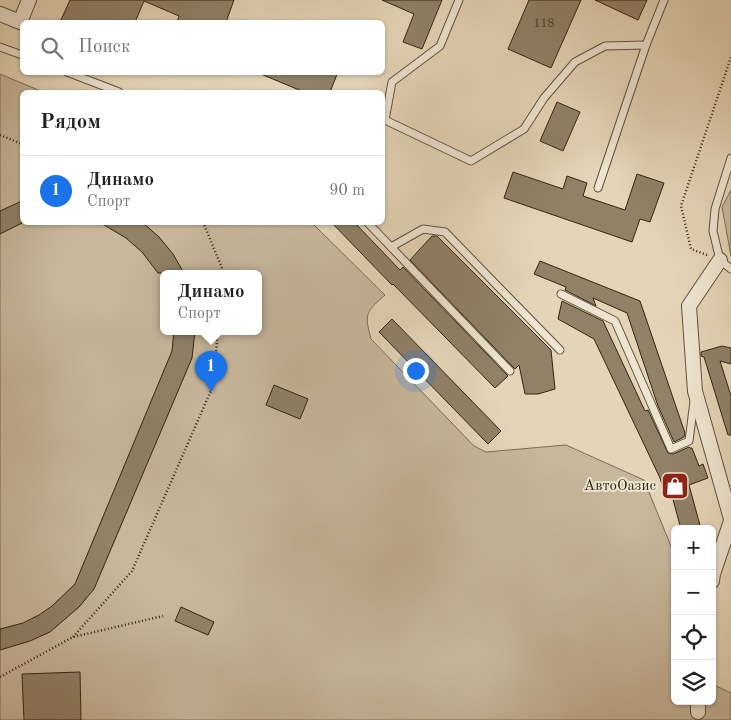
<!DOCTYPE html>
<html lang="ru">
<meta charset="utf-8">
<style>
:root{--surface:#fff;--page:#f2f2f2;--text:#222;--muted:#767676;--line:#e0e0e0;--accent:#1a73e8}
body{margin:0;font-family:"Old Standard TT",serif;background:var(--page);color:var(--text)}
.controls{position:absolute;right:15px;bottom:15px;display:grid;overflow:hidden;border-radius:8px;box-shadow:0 1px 4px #0004}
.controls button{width:45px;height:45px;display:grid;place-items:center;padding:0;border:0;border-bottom:1px solid var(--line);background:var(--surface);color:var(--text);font:25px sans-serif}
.you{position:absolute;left:415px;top:370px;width:18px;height:18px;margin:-12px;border:4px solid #fff;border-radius:50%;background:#1a73e8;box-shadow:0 0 0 8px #1a73e833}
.badge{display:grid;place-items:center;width:32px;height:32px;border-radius:50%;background:var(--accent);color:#fff;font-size:16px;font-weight:700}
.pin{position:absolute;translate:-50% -41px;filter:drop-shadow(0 1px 2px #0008)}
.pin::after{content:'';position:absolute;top:26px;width:18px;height:15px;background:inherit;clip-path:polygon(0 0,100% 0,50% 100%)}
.popup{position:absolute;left:160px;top:270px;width:102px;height:65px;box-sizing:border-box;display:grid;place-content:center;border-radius:8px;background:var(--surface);filter:drop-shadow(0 1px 4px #0005);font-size:16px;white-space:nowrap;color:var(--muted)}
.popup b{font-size:19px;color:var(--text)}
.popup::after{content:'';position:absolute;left:50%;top:100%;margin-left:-10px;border:10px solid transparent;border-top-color:var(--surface)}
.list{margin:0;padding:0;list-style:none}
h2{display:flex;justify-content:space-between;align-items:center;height:65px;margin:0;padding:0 20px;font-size:21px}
h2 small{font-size:16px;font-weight:400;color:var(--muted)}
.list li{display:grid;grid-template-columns:32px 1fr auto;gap:15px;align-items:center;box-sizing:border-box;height:70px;padding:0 20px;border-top:1px solid var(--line)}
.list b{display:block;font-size:19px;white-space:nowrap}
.list p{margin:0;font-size:16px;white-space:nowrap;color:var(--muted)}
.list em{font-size:16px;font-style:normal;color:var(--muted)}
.icon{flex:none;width:28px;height:28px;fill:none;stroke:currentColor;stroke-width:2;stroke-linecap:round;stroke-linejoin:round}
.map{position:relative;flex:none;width:731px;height:720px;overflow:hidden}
.search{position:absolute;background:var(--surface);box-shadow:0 1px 4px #0004;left:20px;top:20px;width:365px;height:55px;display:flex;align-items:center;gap:12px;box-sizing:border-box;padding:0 18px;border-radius:8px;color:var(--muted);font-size:19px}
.panel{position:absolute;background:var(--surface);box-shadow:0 1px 4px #0004;left:20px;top:90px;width:365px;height:135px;border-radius:8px}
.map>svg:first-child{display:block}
</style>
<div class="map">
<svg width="731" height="720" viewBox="0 0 731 720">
<rect width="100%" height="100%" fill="#e5d5b8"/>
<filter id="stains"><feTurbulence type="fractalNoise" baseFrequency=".004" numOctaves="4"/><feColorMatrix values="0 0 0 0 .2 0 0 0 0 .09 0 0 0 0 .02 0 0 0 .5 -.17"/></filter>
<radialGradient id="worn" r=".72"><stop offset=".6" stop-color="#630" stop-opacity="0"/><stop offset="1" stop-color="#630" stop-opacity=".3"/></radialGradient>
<!-- green -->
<g fill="#c7b79c" stroke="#7d6e57" fill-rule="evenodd">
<path d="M 0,74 L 43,92 L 22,92 L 22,222 L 312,223 L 385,295 C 366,312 364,313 371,339 L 474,446 L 486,452 L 566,445 L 644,480 L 675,556 L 675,701 L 712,701 L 712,684 L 731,693 L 731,720 L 0,720 ZM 164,273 L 258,273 L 258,331 L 164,331 Z"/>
<polygon points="731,190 731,256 722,207"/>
</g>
<!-- building -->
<g fill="#908168" stroke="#332512">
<polygon points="70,0 234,0 226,22 177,22 179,16 144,1 135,22 60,22"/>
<polygon points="382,0 442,0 422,49 403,42 414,14"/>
<polygon points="529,0 581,0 551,68 508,49"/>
<polygon points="595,0 647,0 638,20"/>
<polygon points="256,72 338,72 330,92 304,92"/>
<polygon points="557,102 580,112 563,151 540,141"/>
<polygon points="513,172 563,189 567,176 587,183 583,196 625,210 637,174 664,183 650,222 640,219 632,242 504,198"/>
<polygon points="22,201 22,223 0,234 0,211"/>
<polygon points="99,222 142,222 159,237 173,254 184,273 158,273 142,252 126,238"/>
<polygon points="331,222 354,222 400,270 403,267 508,376 495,388 393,284 392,285"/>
<polygon points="432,236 437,236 551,350 555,389 538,394 525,394 519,365 515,369 410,260"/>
<polygon points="540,261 640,301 685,433 684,437 674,442 658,406 627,313 593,298 596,306 565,290 566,287 534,274"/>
<polygon points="562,301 603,321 645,411 648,410 668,453 673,454 689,447 690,448 692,448 699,466 703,464 708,478 689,485 701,529 681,529 671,492 665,494 660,478 594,339 558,319"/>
<polygon points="392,319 501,431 488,444 379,332"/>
<polygon points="174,331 195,331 192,358 94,589 79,607 50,632 30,641 0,650 0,629 23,623 39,615 52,606 75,584 172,351"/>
<polygon points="722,346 731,348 731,364 720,361 731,396 731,435 728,435 704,357 701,356 701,352"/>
<polygon points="274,385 308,399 300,419 266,405"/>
<polygon points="181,607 214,622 208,635 175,621"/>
<polygon points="80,672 81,720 24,720 22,674"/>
</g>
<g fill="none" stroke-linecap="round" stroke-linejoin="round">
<!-- lane casing -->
<g stroke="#60513c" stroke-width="9">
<g id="lane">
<polyline points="459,0 440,46 392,82 385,120 471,161 524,129 544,98 575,62 605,46 646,45"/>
<polyline points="0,47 22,55"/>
<polyline points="67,72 119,92"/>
<polyline points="731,158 715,209 713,231 720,260 731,269"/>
<polyline points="598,188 646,45 664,0"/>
<polyline points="367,222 510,371"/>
<polyline points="391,247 423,229 445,232 560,350"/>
<polyline points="561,294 615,321 671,449 689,441 694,401"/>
</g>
</g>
<!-- street casing -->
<g stroke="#60513c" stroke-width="16">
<g id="street">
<polyline points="0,14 20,22 29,0"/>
<polyline points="720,260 689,306 695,391 731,519"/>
<polyline points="712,581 713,574 731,521"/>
<polyline points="698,712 698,701"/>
</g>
</g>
<!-- path -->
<g stroke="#332512" stroke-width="2.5" stroke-dasharray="1 2.5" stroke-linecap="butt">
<polyline points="0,135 22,144"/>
<polyline points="203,222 224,273"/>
<polyline points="707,255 691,249 681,206 731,57"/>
<polyline points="73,637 132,571 213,386 218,331"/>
<polyline points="0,677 73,637 163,616"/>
</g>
<!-- lane -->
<use href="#lane" stroke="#eee4d1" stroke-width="7"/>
<!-- street -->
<use href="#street" stroke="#eee4d1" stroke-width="14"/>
</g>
<!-- icons -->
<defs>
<g id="shop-square" transform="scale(1.4375)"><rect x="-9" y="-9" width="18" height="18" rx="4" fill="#8f2418" stroke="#eee4d1"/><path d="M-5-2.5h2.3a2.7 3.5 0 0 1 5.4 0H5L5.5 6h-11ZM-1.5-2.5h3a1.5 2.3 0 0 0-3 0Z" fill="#fff"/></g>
</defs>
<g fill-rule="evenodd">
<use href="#shop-square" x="675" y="486"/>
</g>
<g text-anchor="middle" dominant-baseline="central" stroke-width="4" stroke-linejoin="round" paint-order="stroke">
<!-- number labels -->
<g font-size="12" fill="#4a3c28">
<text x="544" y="24">118</text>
</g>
<!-- poi labels -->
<g font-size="15" fill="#332512" stroke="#eee4d1" text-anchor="end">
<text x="656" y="486">АвтоОазис</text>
</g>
</g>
<rect width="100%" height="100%" filter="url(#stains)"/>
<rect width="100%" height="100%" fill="url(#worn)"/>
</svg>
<div class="controls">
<button>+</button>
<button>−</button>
<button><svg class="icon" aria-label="locate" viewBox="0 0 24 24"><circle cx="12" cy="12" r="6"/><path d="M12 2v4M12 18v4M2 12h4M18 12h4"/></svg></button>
<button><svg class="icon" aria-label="layers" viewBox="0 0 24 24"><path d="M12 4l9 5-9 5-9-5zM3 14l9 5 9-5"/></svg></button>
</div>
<div class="you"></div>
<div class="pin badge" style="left:211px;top:392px">1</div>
<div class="popup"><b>Динамо</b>Спорт</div>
<div class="search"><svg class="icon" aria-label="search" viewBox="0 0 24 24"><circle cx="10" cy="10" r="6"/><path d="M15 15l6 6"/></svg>Поиск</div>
<section class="panel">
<h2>Рядом<small></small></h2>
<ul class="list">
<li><span class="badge">1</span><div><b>Динамо</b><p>Спорт</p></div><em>90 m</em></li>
</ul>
</section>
</div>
